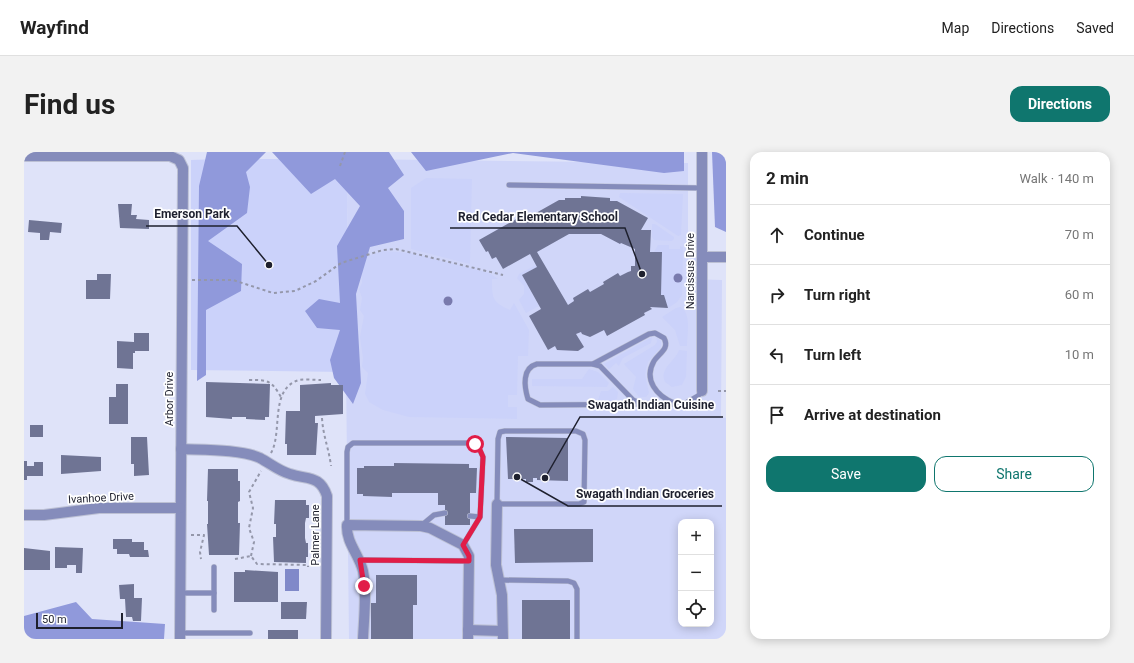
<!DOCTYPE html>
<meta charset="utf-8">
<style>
:root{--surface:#fff;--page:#f2f2f2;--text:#222;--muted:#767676;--line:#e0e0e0;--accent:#0f766e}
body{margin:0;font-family:Roboto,sans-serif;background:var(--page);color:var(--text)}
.controls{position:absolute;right:12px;bottom:12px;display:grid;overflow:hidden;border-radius:8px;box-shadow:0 2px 10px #0003}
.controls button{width:36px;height:36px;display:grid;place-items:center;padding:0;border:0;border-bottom:1px solid var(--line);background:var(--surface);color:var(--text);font:20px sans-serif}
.scale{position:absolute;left:12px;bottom:10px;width:87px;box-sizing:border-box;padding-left:4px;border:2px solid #1e202e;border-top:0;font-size:11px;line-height:14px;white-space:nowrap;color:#1e202e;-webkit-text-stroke:3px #fff;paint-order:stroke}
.stop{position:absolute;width:12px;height:12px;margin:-9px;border:3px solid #e11d48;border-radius:50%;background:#fff}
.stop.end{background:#e11d48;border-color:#fff;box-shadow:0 1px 4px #0008}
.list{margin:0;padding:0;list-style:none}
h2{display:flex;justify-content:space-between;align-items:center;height:52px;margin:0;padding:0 16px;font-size:17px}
h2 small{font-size:13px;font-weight:400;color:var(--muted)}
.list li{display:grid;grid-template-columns:26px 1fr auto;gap:12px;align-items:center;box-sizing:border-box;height:60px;padding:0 16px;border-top:1px solid var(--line)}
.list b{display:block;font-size:15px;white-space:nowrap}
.list em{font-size:13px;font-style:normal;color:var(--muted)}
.actions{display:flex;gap:8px;padding:12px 16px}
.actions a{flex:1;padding:9px 0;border:1px solid var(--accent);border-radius:12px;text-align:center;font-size:14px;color:var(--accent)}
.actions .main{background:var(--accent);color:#fff}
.icon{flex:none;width:22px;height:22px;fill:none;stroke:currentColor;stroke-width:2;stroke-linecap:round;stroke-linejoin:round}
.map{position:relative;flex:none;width:702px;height:487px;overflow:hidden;border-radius:12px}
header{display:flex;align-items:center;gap:24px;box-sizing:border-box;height:56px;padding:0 20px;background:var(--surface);border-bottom:1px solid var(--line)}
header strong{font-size:19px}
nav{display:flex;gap:22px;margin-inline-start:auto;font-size:14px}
.intro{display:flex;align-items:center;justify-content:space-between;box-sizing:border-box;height:96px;padding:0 24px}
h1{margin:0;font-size:28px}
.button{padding:10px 18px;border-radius:12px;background:var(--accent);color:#fff;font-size:14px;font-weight:700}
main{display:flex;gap:24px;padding:0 24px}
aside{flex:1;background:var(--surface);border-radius:12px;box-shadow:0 2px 10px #0003}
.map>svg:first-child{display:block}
</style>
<header>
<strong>Wayfind</strong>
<nav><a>Map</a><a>Directions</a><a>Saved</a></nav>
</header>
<div class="intro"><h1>Find us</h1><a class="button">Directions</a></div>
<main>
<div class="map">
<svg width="702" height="487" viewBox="0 0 702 487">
<rect width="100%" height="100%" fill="#dfe3f9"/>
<!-- built -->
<path fill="#d0d6f9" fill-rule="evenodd" d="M 324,7 L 664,11 L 664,127 L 698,128 L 697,265 L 702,266 L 702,487 L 325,487 L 322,220 ZM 657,370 L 687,370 L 687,472 L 657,472 Z"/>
<!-- green -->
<g fill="#cbd2fa">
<polygon points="194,7 324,7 322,220 167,218 167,8"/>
<polygon points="402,26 448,27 446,112 387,97 387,36"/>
<polygon points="596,41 659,42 657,83 654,84 595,45"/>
<polygon points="628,72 631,72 650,85 650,87 648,89 630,88 628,85"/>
<polygon points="634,93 645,93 645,97 656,97 656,94 659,95 658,143 653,150 644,156 637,143 638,101 630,100"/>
<polygon points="666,96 673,108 673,119 663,117 663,99"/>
<path d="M 360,99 L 386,101 L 465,121 L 474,127 L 468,127 C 468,146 468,150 486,158 L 490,151 L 505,178 L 504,204 L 494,204 L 493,243 L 484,243 L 484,255 L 493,255 L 493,267 L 385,265 L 359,258 L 345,250 L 341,242 L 344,221 L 338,215 L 339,206 L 336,185 L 340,164 L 336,158 L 338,146 L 335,137 L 338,131 L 337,106 Z"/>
<polygon points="512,113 513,115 498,123 515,154 502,161 495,148 500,142 500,134 493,126 495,122"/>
<polygon points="665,124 673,124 673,139 669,144 665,144 663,139 663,125"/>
<path d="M 656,155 C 668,160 663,184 663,194 L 656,194 L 651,178 L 638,165 L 652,156 Z"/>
<polygon points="628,185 627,191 599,206 595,214 592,211 585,217 580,212"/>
<polygon points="632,185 637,189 637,195 624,210 622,217 621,223 625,241 622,245 615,245 609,237 612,225 600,212 631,193 633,190"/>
<path d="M 655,198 L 663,199 L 662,225 L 658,233 L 648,235 L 641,230 C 635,216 651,210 655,198 Z"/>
<polygon points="565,217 574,220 585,231 583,235 508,234 508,227 558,227"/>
<polygon points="589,235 594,240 593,247 588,249 574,248 577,239 584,239"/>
</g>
<!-- forest -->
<g fill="#9099db">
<polygon points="183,0 242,0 222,20 226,35 223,61 184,89 218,112 217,139 182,158 182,223 173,229 175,34"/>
<polygon points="248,0 365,0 380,23 364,36 380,59 380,87 346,95 332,142 337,231 329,252 310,226 306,208 316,178 293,176 281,159 295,147 316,151 313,94 336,54 311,27 287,42"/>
<polygon points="387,0 660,0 660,19 640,21 489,1 402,19"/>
<polygon points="688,0 702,0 702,80 691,75"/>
<polygon points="52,450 68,467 141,472 140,487 0,487 0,464"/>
</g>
<!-- water -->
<rect fill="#8089c9" x="261" y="417" width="14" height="22"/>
<!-- building -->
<g fill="#6f7494" fill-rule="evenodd">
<path d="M 557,44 L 586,46 L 586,49 L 593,49 L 624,66 L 617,78 L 627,78 L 626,100 L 638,100 L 637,143 L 640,143 L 644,156 L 626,155 L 628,157 L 620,161 L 621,163 L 583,184 L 580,178 L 566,185 L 558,182 L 557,180 L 552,182 L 560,195 L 554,199 L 533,198 L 531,194 L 524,198 L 505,164 L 517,157 L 498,123 L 513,115 L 506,102 L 479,117 L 472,105 L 468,107 L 464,99 L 462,100 L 455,88 L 494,66 L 496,70 L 535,48 L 541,48 L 541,46 L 557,46 ZM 545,82 L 577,82 L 596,92 L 597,91 L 611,97 L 611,114 L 607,114 L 607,119 L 604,120 L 596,124 L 594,121 L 579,130 L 580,132 L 566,140 L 564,137 L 549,146 L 550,149 L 544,153 L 513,100 Z"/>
<polygon points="94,52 108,52 107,63 113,63 112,67 125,68 125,77 96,76"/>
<polygon points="5,68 38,71 37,81 26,80 25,88 16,88 16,81 4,80"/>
<polygon points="73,122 87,122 86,147 62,147 62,128 73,128"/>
<polygon points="110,181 125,181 125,199 111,199 111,201 109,201 109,217 93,216 93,189 110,190"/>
<polygon points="182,230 246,232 245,265 241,265 241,268 222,267 222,265 208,265 208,267 182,265"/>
<polygon points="307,231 307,233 319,233 319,262 291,264 291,271 294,271 292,303 263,303 263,292 261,292 262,259 276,259 276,233"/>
<polygon points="92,232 104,232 104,272 85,272 85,245 92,245"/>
<rect x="6" y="273" width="13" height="12"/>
<polygon points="107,285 123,285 125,323 110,324 110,312 107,312"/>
<polygon points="482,285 544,286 544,329 513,328 513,326 509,326 509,330 502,330 502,327 484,327"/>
<polygon points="37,303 77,305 77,319 37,322"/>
<polygon points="0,309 3,309 3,314 10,314 10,310 19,310 19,324 3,324 3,328 0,328"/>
<polygon points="370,311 445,312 445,316 453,316 452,341 446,341 446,373 421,373 421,353 414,353 414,341 368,341 368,345 339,344 339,342 333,342 333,316 340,316 340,314 370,314"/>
<polygon points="184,317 214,317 214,329 216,329 216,349 214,350 214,371 216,371 215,403 185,403 183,372 184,372 184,349 183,349"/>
<polygon points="251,348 282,348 282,353 285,353 285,366 282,366 281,371 281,386 282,391 284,391 284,405 282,405 282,411 250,410 249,385 252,385 252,372 250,372"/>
<polygon points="490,377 569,377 569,410 491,411"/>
<polygon points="89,387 108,387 108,390 120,390 120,398 124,398 125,405 106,405 105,402 93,402 93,397 89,397"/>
<polygon points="31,395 59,396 58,421 52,421 52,413 43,413 43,416 31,416"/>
<polygon points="0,396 26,399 26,418 0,418"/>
<polygon points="221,418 254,420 254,450 210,450 210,420 221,420"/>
<polygon points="352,423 393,423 393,453 389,453 389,487 347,487 347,451 352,451"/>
<polygon points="110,432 110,446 118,446 117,469 109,469 108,465 102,465 101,447 96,447 95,433"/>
<rect x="498" y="448" width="48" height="39"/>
<polygon points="257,450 283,450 282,467 257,467"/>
<rect x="244" y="478" width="30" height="9"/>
</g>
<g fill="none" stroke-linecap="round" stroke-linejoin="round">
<!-- service casing -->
<g stroke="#bcc0d4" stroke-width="6">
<g id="service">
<polyline points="485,33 678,36"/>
<polyline points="569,212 576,214 609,248 616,251"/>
<path d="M 650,251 C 633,244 619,228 630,209 C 635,201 646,197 640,186 L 631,181 L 625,182 L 569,212 L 513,212 C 498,216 500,234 504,247 L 516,253 L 660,252 L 674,244 L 678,239"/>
<polygon points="481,279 552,279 559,282 561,288 560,350 555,352 473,352 474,287 476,280"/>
<polyline points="446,364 456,365"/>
<path d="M 323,373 L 323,300 L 324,295 L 329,291 L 446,291 C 454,293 456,298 459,305 L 456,365 L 439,393"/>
<polyline points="398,373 410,363 421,361"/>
<polyline points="336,408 445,409"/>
<polyline points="190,415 190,458"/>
<polyline points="476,428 544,429 550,431 553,437 553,487"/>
<polyline points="156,441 190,441"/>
<polyline points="156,481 226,481"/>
</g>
</g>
<!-- minor casing -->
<g stroke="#bcc0d4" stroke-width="12">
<g id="minor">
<polyline points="0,4 146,4 155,8 159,16 156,487"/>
<polyline points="678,105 702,105"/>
<polyline points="678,239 678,0"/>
<path d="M 157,297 C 178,298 217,297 236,306 C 247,312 255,319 266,322 C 284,328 296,323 303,344 L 302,487"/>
<polyline points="473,352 472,413 478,443 479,487"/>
<polyline points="0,363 20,363 75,356 156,356"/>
<polyline points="444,478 478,479"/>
<path d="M 339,487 C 340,465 343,440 339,419 C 335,402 322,391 323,373 L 397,374 L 406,376 L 439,393 L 445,404 L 444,487"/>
</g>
</g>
<!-- path -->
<g stroke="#9497aa" stroke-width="2" stroke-dasharray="3 3" stroke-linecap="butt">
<polyline points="316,14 321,0"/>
<polyline points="168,128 209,128 249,141 271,139 292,129 317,111 359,98 372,97 479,123"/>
<path d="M 225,228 C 244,228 247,228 257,245"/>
<polyline points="694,239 702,239"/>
<path d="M 298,266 C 299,284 305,297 307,314"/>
<path d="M 247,301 C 259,280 245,237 275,228 C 282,227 291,228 297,228"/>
<polyline points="167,383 180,383 176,400 177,407"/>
<polyline points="227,404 230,390 225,376 229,356 225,340 237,319"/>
<polyline points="211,407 227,404 233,412 284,413 284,415"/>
</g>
<!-- service -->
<use href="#service" stroke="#858cbb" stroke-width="5"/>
<!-- minor -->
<use href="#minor" stroke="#858cbb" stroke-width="10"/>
</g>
<!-- trees -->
<g fill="#797aad">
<circle cx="654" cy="126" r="4.5"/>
<circle cx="424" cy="149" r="4.5"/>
</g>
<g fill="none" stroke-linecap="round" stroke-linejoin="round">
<!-- route -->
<polyline stroke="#e11d48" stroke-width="5" points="340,434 336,408 445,409 445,404 439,393 456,365 459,305 456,298 451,292"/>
</g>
<g text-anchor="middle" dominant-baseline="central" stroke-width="3.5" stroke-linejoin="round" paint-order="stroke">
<!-- street labels -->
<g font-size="11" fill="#1e202e" stroke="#fff">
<text transform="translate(666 119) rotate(-90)">Narcissus Drive</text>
<text transform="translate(145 247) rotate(-90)">Arbor Drive</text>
<text transform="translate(77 346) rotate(-3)">Ivanhoe Drive</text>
<text transform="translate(291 383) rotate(-90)">Palmer Lane</text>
</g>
</g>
<!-- callouts -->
<path fill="none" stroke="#1e202e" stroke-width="1.5" d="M245 113L213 74H122M618 122L601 76H426M521 326L556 265H699M493 325L544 354H698"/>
<g fill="#1e202e" stroke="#fff" stroke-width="1.5">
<circle cx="245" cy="113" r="4"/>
<circle cx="618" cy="122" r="4"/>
<circle cx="521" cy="326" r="4"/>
<circle cx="493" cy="325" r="4"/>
</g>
<g font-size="12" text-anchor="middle" font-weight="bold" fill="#1e202e" stroke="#fff" stroke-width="3.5" stroke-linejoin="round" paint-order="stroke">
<text x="168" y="66">Emerson Park</text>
<text x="514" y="69">Red Cedar Elementary School</text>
<text x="627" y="257">Swagath Indian Cuisine</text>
<text x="621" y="346">Swagath Indian Groceries</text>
</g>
</svg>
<div class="controls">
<button>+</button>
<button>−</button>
<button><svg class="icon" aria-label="locate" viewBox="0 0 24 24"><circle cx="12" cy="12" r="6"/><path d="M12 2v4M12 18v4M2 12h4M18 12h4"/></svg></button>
</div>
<div class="scale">50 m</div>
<div class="stop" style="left:451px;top:292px"></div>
<div class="stop end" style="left:340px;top:434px"></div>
</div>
<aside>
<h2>2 min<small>Walk · 140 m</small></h2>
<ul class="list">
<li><svg class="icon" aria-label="ahead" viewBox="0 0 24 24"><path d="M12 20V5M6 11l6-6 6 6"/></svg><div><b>Continue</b></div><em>70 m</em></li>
<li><svg class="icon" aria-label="right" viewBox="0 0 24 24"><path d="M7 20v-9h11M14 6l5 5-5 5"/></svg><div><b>Turn right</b></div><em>60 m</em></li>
<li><svg class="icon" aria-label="left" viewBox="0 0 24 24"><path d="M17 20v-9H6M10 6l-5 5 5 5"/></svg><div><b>Turn left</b></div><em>10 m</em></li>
<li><svg class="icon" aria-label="arrive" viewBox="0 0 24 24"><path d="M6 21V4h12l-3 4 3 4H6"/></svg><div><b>Arrive at destination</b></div></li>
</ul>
<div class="actions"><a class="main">Save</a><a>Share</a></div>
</aside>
</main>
